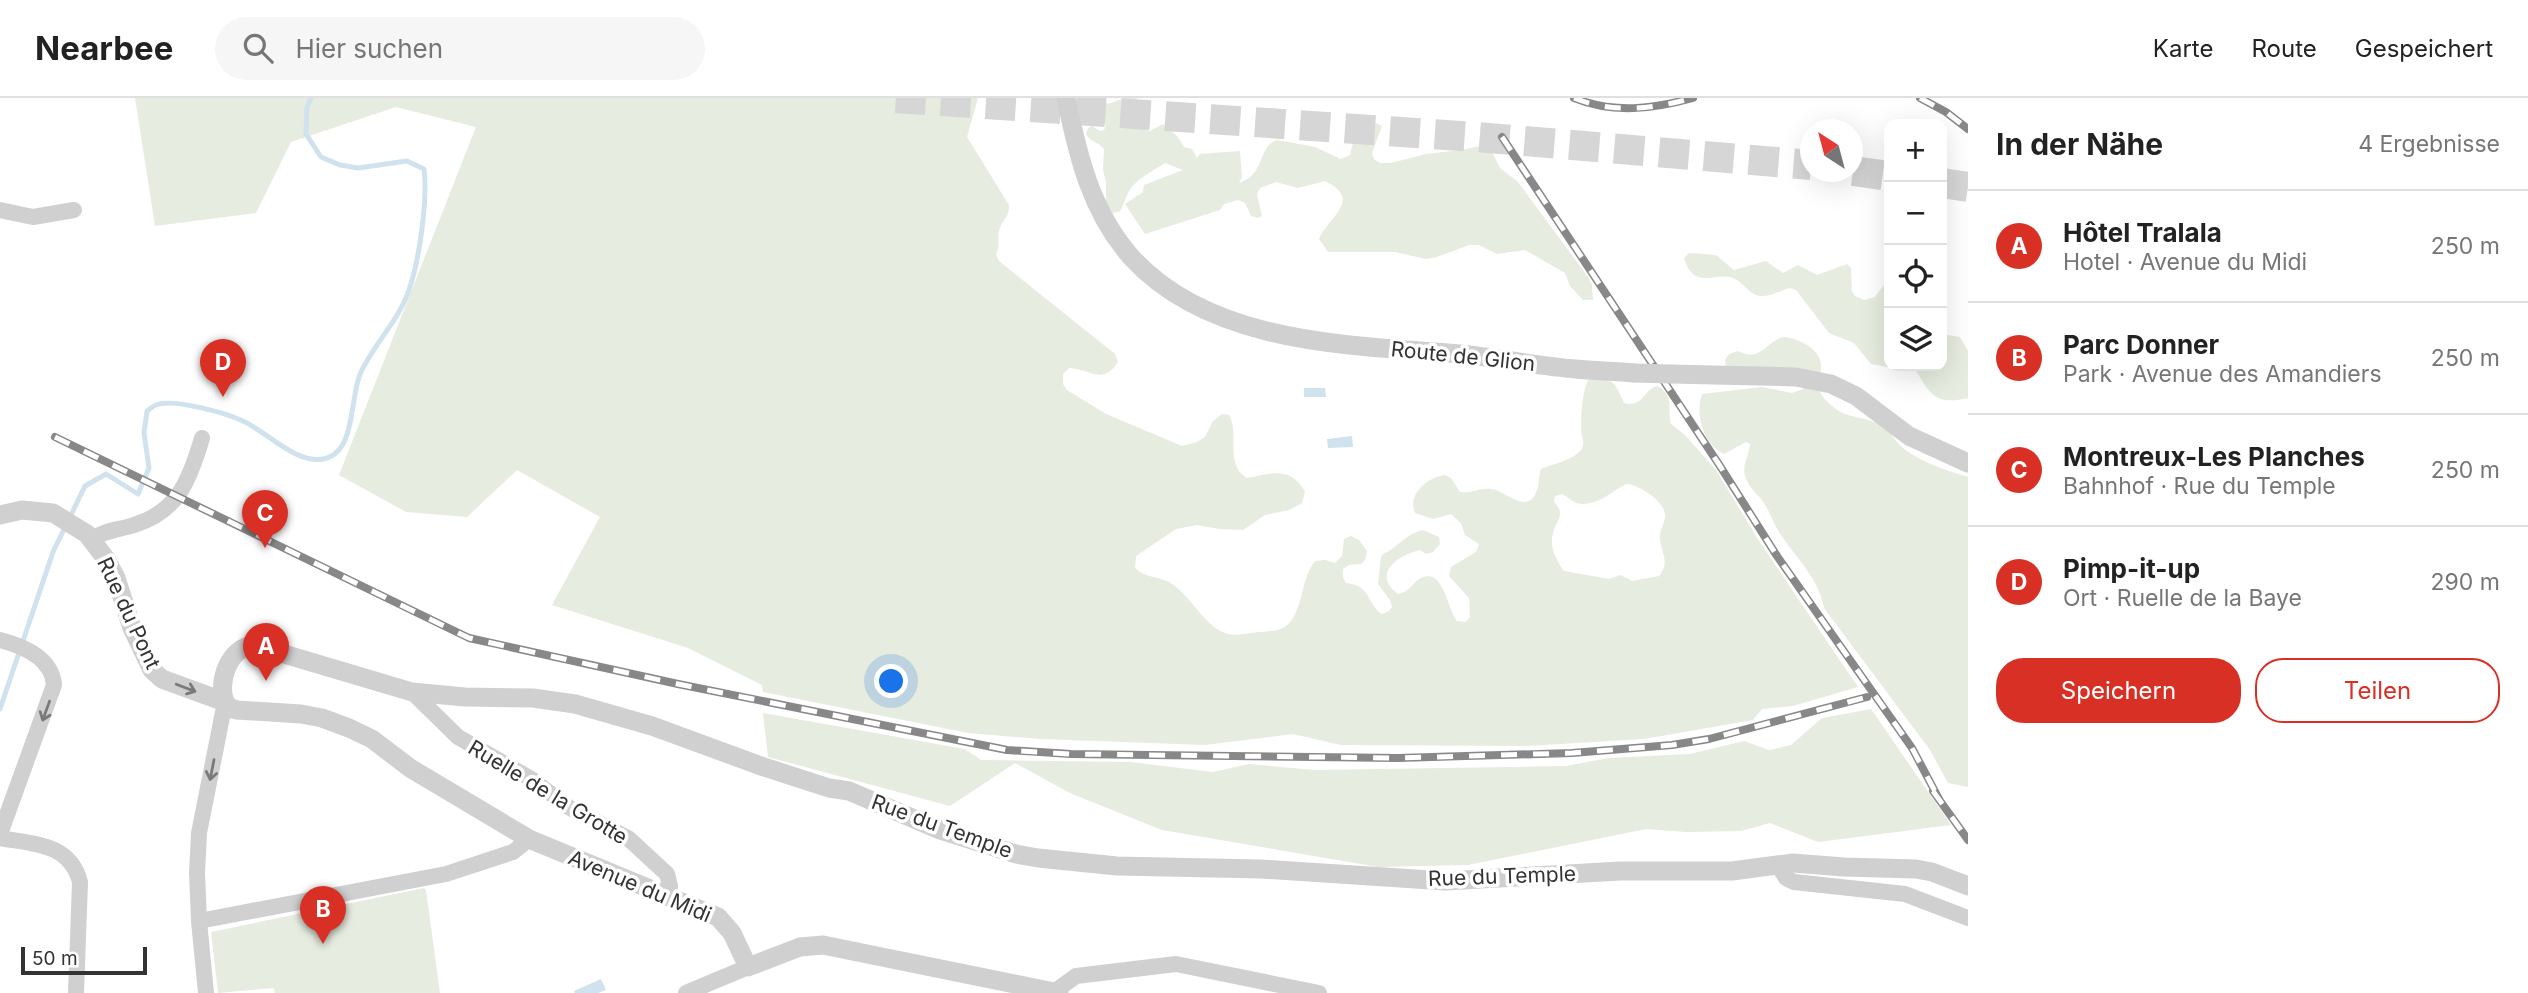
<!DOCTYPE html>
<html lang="de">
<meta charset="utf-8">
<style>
:root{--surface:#fff;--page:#f6f6f6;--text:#222;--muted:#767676;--line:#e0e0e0;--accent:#d93025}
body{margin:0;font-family:Inter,sans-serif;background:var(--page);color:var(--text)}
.controls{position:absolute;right:21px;top:21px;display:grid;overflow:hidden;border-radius:14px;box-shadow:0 7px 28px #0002}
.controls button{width:63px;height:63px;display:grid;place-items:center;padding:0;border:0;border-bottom:2px solid var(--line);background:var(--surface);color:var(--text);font:35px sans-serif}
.compass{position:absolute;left:1800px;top:21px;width:63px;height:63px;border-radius:50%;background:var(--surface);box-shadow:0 7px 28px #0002;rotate:324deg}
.scale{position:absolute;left:21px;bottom:18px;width:126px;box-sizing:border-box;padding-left:7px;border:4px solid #333;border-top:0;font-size:19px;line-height:24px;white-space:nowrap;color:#333;-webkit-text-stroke:5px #fff;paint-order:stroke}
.you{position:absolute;left:892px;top:584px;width:24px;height:24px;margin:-18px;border:5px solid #fff;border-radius:50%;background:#1a73e8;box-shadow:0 0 0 10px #1a73e833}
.badge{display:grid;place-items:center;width:46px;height:46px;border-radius:50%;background:var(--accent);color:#fff;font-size:23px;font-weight:700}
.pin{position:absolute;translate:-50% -58px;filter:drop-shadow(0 2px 4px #0008)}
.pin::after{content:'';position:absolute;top:37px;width:24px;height:21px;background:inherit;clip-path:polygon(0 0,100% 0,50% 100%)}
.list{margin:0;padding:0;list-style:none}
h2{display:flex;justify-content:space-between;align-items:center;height:91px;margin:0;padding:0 28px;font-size:30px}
h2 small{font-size:23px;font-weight:400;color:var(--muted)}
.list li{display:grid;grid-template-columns:46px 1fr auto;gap:21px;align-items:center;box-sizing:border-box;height:112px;padding:0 28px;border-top:2px solid var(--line)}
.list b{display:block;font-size:26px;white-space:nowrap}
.list p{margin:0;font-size:23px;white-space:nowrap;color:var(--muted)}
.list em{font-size:23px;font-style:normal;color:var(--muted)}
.actions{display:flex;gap:14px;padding:21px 28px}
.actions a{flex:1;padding:16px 0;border:2px solid var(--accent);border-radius:28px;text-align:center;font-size:24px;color:var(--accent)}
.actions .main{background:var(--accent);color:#fff}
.icon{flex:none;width:38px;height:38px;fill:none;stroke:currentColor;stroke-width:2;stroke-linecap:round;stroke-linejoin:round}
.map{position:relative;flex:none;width:1968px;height:895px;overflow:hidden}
header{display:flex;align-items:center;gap:42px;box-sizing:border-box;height:98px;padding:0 35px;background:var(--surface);border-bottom:2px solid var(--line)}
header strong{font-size:33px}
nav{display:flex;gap:38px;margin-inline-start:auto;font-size:24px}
.search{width:490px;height:63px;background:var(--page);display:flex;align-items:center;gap:18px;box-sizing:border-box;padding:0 24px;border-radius:38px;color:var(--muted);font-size:26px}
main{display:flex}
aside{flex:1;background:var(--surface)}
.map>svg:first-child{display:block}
</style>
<header>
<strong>Nearbee</strong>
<div class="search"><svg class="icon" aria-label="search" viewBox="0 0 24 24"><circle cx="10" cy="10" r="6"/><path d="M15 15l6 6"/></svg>Hier suchen</div>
<nav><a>Karte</a><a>Route</a><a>Gespeichert</a></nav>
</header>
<main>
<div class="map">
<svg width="1968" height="895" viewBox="0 0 1968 895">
<rect width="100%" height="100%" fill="#fff"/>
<!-- green -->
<g fill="#e6ecdf" fill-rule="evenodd">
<path d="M 135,0 L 978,0 L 967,39 L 1009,107 C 1010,119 1001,123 999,133 C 997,142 1001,147 996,156 L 999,163 L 1115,256 L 1118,264 C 1102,288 1091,271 1069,270 L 1063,276 L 1063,286 L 1067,292 L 1106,316 L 1182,348 L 1197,344 L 1205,339 L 1213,323 L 1222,316 L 1229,317 C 1240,337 1224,366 1247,380 C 1272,375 1291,368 1305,394 L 1302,405 L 1289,412 L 1265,417 L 1243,432 L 1219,431 L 1197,427 L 1176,431 L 1136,458 L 1135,470 C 1145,480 1157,478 1169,484 C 1190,496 1204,528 1225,535 C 1234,539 1251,534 1262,534 C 1274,533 1283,533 1291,523 C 1304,505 1301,481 1315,463 L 1325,462 L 1335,465 L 1342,458 L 1344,441 L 1351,438 L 1359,442 L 1367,453 L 1365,462 L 1361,466 L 1349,467 L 1343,471 L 1343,480 L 1346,485 C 1350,486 1354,486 1358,488 C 1369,493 1371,510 1382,516 L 1389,513 L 1392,509 L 1390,502 L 1378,486 L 1381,459 L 1383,456 C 1398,450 1405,436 1423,432 L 1439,439 L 1440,446 L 1433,454 L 1426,456 L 1420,452 C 1398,457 1371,476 1398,496 C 1410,494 1412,485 1421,480 C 1444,469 1447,511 1457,523 L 1466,524 L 1470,519 L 1469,500 L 1449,478 L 1451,469 L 1476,454 L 1479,446 L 1465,437 L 1461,425 L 1451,416 L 1433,421 L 1415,415 C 1407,396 1428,379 1445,377 L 1451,380 L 1460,394 C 1472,396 1478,389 1492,391 C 1507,394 1529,418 1537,392 C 1540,384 1538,379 1541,371 C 1553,366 1573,362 1581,352 C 1586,345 1581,339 1581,331 C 1581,317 1582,288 1591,278 C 1615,282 1615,284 1624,305 C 1643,310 1643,292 1657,288 C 1675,297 1667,311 1671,326 L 1685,337 L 1716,372 L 1759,443 L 1858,589 L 1793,608 L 1762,611 L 1753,622 L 1644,641 L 1528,648 L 1341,647 L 1293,636 L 1205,647 L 1040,641 L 968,635 L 763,594 L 762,587 L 688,550 L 552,507 L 600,419 L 517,372 L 467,419 L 406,414 L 339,377 L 476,29 L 396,9 L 291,44 L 256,115 L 155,128 ZM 1626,386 C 1639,386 1668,405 1665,420 C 1664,427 1659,433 1660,441 C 1662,457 1670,464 1659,478 L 1632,483 L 1621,477 L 1609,481 L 1564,473 C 1556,462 1549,448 1553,435 C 1557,421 1566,416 1554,404 L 1555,398 L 1562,396 C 1567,398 1572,404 1577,405 C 1595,410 1611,394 1626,386 Z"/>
<path d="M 1092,0 L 1104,0 L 1104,4 L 1108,6 L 1125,0 L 1137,0 C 1131,12 1137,30 1150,33 L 1163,26 L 1178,39 L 1184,49 L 1192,51 L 1197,60 L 1200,56 L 1240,53 L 1242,79 L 1239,85 C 1244,83 1250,80 1254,75 C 1263,64 1262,47 1277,42 L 1315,49 L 1341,61 L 1350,57 C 1356,34 1355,37 1376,25 L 1382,28 L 1372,55 L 1374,61 L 1380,65 L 1391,65 L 1426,56 L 1461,52 L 1485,47 L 1490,50 L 1500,70 L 1518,84 L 1588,179 L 1592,187 L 1593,202 L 1583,202 L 1570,188 L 1565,175 L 1525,152 L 1497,156 L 1479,147 L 1469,147 L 1437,159 L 1426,161 L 1395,154 L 1328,154 L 1319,141 C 1330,117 1363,102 1325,83 L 1298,90 L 1276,84 L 1260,90 L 1257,96 L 1262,118 L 1258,120 L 1251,118 L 1245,105 L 1238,102 L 1224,106 L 1220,112 L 1145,136 L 1125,106 L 1143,94 L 1144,87 L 1183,72 L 1165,65 C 1153,73 1136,81 1129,93 C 1125,100 1124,108 1119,114 L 1112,115 L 1106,105 L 1106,85 L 1103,71 L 1104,51 C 1099,44 1090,44 1086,36 L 1088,30 L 1092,28 L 1100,33 L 1104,32 L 1106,27 L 1094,15 Z"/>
<path d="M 1689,155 L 1716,157 L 1734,172 L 1766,163 L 1783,175 L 1798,167 L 1817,177 L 1847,166 L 1851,170 L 1852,193 L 1855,198 L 1864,202 L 1875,199 L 1889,180 L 1889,268 L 1892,268 L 1888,269 L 1871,266 L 1854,245 L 1829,235 L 1796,192 L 1790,190 C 1781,192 1772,198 1763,198 C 1751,199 1745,186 1735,181 C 1723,174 1709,184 1696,178 C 1690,175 1686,167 1684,160 Z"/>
<path d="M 1942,236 L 1960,239 L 1968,253 L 1968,300 C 1933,308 1930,295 1913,268 L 1942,268 Z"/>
<path d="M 1782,239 C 1797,239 1822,251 1821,269 C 1821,282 1814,289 1824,300 C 1845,324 1857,315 1881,327 C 1892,333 1894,343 1903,350 C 1922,365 1946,372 1968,379 L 1968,689 L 1948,685 L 1930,652 L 1824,510 C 1819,480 1795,459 1779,434 C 1773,425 1770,414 1764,405 C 1758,396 1749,390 1745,378 C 1742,366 1749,358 1750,346 L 1746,344 L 1724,356 C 1703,346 1695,317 1702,296 L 1762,289 L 1792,295 L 1803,291 L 1802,286 L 1726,269 L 1725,262 L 1729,256 L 1738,253 C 1760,264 1763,247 1782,239 Z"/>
<polygon points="1871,611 1951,727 1818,744 1770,725 1741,733 1686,734 1646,731 1468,767 1378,769 1162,732 1070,695 1015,665 950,708 768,659 763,615 965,651 981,662 1130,664 1213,674 1249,666 1315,672 1566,668 1608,660 1690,656 1744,643 1769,652 1791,647 1822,620"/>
<polygon points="424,790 426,792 440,895 275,895 274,890 218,895 211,834"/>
</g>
<!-- water -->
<g fill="#cfe2ee">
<polygon points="1304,290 1325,290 1326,299 1304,299"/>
<polygon points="1352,338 1353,349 1328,350 1327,341"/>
<polygon points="601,881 606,892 598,895 575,895 574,893"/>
</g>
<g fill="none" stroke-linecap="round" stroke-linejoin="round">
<!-- stream -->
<path stroke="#cfe2ee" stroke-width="5" d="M 0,611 L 53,454 L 85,388 L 106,376 L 138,396 L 149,370 L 144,335 L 147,313 C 150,311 153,308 156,307 C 173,300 226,315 243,323 C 267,334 296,366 323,361 C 357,355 349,299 361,274 C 374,246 399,222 409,192 C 419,163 428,102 424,71 L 407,63 L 358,70 L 340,67 L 321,59 L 306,36 L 307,9 L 311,0"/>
<!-- motorway-tunnel -->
<g stroke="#d6d6d6" stroke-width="30" stroke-dasharray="30 15" stroke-linecap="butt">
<polyline points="896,0 1476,39 1811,67"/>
<polyline points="1853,73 1889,78"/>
<polyline points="1942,85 1968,89"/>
</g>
<!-- minor -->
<g stroke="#d0d0d0" stroke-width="16">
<polyline points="0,112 33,119 74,112"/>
<path d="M 92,441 C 105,432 119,432 134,427 C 178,414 190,381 202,340"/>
<path d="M 0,542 C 23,548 52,560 54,587 L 0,736"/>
<polyline points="412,594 458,639 533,682 568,709 628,740 667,776 670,788 668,800"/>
<path d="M 0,740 C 33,746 70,745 80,784 L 76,895"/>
<polyline points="1777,766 1786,780 1794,784 1905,796 1968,820"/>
<polyline points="199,823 446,776 513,754 529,741"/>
<polyline points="1054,894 1076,878 1176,866 1319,895"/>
<polyline points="206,895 199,823 197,775 199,735 225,604"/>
<polyline points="686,895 748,869"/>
</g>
<!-- tertiary -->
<g stroke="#d0d0d0" stroke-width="19">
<path d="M 1066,0 C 1078,58 1091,114 1132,160 C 1212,247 1351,247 1460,256 C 1499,260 1537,268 1576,271 C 1595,273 1615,273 1634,275"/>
<polyline points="1670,276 1796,279 1831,286 1856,298 1909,338 1968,365"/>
<polyline points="0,417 22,412 53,415 87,436 106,461 116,480 132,530 152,572 162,581 225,604 230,610 237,612 301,616 322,620 349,630 372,641 410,670 529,741 718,819 732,835 748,869 800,849 823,847 1059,895"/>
<path d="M 225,604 C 217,584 229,549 254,547 L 412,594 L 465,599 L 533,600 L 575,606 L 652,628 L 764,669 L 829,690 L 849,693 L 940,732 L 1016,756 L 1038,760 L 1117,768 L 1261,771 L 1446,783 L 1620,773 L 1732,773 L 1793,765 L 1844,769 L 1916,771 L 1932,774 L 1968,788"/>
</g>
<!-- rail casing -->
<g stroke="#888" stroke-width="8">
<g id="rail">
<path d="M 1574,0 C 1614,16 1653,11 1693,0"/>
<polyline points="1920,0 1946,14 1968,31"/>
<polyline points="1502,39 1720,368 1777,458 1912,650 1939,701"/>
<polyline points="55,339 469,540 678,586 1007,652 1071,656 1398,660 1572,655 1672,647 1709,641 1867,599"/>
<polyline points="1933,693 1968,742"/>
</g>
</g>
<!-- rail -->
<use href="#rail" stroke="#fff" stroke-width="5" stroke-dasharray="16" stroke-linecap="butt"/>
<!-- tertiary-bridge -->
<polyline stroke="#d0d0d0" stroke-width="19" points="1634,275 1670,276"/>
</g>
<!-- one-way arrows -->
<defs><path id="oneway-shaft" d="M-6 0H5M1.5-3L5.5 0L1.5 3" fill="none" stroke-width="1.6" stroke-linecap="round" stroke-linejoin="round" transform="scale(1.75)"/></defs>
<g stroke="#7a7a7a">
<use href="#oneway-shaft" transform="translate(186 590) rotate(21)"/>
<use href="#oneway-shaft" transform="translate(46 613) rotate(110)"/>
<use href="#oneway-shaft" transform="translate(212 672) rotate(101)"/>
</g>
<g text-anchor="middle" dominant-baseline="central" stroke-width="7" stroke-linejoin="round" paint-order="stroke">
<!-- street labels -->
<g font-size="21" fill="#333" stroke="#fff">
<text transform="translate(1463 258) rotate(6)">Route de Glion</text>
<text transform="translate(129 515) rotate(65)">Rue du Pont</text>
<text transform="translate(548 694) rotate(31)">Ruelle de la Grotte</text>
<text transform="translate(942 728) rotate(20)">Rue du Temple</text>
<text transform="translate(1502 778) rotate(-2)">Rue du Temple</text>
<text transform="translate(640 788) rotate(23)">Avenue du Midi</text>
</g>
</g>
</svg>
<div class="controls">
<button>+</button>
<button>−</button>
<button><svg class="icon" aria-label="locate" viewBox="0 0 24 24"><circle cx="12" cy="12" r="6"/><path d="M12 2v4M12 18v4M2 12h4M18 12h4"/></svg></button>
<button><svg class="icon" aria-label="layers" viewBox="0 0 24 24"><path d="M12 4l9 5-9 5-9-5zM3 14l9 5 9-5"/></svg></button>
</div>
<svg class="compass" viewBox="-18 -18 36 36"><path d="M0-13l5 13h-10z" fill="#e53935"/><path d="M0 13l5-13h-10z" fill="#767676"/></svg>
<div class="scale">50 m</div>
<div class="you"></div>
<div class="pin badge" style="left:266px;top:583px">A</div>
<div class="pin badge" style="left:323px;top:846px">B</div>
<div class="pin badge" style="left:265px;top:450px">C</div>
<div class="pin badge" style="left:223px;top:299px">D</div>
</div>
<aside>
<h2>In der Nähe<small>4 Ergebnisse</small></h2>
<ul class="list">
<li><span class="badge">A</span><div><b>Hôtel Tralala</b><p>Hotel · Avenue du Midi</p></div><em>250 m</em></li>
<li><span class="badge">B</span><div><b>Parc Donner</b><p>Park · Avenue des Amandiers</p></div><em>250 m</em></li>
<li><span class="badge">C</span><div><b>Montreux-Les Planches</b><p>Bahnhof · Rue du Temple</p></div><em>250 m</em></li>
<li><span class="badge">D</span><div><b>Pimp-it-up</b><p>Ort · Ruelle de la Baye</p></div><em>290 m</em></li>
</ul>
<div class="actions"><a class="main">Speichern</a><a>Teilen</a></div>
</aside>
</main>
